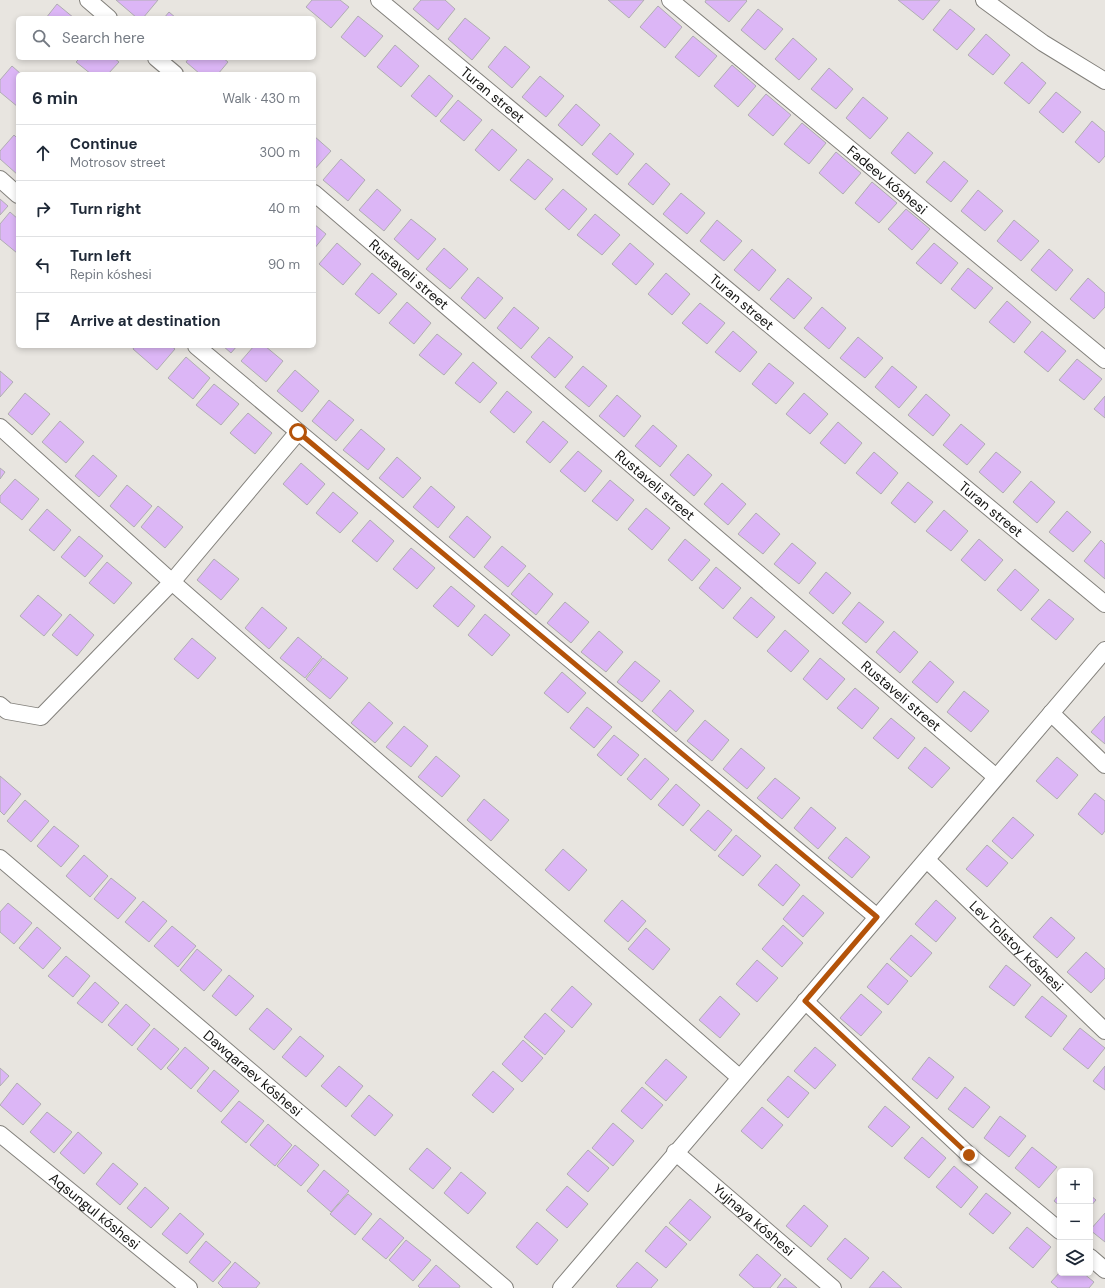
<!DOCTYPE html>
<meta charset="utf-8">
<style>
:root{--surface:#fff;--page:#f6f6f7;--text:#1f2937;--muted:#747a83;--line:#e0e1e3}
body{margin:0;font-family:"DM Sans",sans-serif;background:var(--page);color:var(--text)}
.controls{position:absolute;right:12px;bottom:12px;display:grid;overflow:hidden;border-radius:6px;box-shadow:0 2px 6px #0003}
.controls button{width:36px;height:36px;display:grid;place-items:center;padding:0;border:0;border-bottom:1px solid var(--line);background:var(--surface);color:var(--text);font:20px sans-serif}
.stop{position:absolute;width:12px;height:12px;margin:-9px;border:3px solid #b45309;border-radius:50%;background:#fff}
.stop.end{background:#b45309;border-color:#fff;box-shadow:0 1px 4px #0008}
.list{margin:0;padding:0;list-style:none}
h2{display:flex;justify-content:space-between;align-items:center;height:52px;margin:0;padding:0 16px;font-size:17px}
h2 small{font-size:13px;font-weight:400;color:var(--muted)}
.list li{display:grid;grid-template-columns:26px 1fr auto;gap:12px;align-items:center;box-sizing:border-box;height:56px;padding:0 16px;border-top:1px solid var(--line)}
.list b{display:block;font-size:15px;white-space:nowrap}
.list p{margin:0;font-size:13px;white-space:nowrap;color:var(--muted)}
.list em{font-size:13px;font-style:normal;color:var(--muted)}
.icon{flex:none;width:22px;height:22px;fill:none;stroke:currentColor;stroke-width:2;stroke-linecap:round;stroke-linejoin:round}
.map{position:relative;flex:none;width:1105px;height:1288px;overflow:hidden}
.search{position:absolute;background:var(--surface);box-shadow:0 2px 6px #0003;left:16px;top:16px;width:300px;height:44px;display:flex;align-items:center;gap:10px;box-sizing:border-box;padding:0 14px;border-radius:6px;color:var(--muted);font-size:15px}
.panel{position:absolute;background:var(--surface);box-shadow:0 2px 6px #0003;left:16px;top:72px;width:300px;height:276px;border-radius:6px}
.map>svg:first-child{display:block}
</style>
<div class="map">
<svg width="1105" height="1288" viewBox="0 0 1105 1288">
<rect width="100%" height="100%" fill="#e8e5e0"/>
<!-- building -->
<g fill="#dcb6f6" stroke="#b0adb2">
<polygon points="116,0 158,0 143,18 137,18"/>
<polygon points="312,0 340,0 349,7 331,28 306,7"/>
<polygon points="421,0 445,0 455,9 438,30 413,9"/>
<polygon points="608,0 644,0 629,18"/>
<polygon points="706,0 746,0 747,1 729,22 705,2"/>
<polygon points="898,0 940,0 923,20"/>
<polygon points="57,4 74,18 46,18"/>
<polygon points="658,6 682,27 665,48 640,27"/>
<polygon points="758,9 783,29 765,50 741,30"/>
<polygon points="950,9 975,29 957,50 933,30"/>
<polygon points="169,12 176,18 164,18"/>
<polygon points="358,16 383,36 365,57 341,37"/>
<polygon points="465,18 490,38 472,60 448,39"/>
<polygon points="986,34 1010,55 993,75 968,55"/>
<polygon points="693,36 717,56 699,77 675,57"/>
<polygon points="793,38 817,59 799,80 775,59"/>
<polygon points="395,45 419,66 401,87 377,67"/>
<polygon points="505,46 530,67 512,88 488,67"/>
<polygon points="80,58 114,58 119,62 108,74 91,74 76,62"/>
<polygon points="189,58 223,58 228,62 218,74 200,74 186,62"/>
<polygon points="1022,62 1046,83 1029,104 1004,83"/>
<polygon points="732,65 756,86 738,107 714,86"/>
<polygon points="12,66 21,74 18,74 18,107 0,92 0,80"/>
<polygon points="829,68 853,89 836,109 811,89"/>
<polygon points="429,75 453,96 436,117 411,96"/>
<polygon points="540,76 564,96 546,117 522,97"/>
<polygon points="1056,92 1081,112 1063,133 1039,112"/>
<polygon points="766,94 791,115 773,136 748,115"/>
<polygon points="863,97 888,118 870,139 846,118"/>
<polygon points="458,100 482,120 464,141 440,121"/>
<polygon points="576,104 600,125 582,146 558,125"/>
<polygon points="1092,121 1105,132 1105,156 1099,163 1075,142"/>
<polygon points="802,123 826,143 809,164 784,144"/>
<polygon points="492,129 517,150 499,171 475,150"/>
<polygon points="908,132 933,153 915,174 891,153"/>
<polygon points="610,133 634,154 617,175 592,154"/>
<polygon points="14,135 18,139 18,175 0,159 0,151"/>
<polygon points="314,136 331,151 314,170"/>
<polygon points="836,152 861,173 843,194 819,173"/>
<polygon points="341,159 365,180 348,201 323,180"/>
<polygon points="528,159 553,179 535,200 510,180"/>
<polygon points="944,161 968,181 951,202 926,182"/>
<polygon points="646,163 670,184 653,205 628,184"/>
<polygon points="872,182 897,203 879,223 855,203"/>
<polygon points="377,189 401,210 384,231 359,210"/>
<polygon points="563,189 587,209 569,230 545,209"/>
<polygon points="978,190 1003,211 985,231 961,211"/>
<polygon points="681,193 705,213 687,234 663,214"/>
<polygon points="0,199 8,206 0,215"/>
<polygon points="906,209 930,229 912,250 888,229"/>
<polygon points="10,212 18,219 17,253 0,239 0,224"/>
<polygon points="595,214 620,235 602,255 577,235"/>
<polygon points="411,219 436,239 418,260 394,239"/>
<polygon points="717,220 742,241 724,261 700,241"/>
<polygon points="1014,220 1039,241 1021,261 997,241"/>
<polygon points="314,224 326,234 314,249"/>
<polygon points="337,243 361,264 343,285 319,264"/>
<polygon points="630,243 654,264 636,285 612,264"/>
<polygon points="934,243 958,263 941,284 916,263"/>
<polygon points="444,248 468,269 450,289 426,269"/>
<polygon points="752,249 776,270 759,291 734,270"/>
<polygon points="1049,249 1073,270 1056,291 1031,270"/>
<polygon points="968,268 993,288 975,309 951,289"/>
<polygon points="372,273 397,294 379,314 355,294"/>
<polygon points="666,273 690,294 672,315 648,294"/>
<polygon points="478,277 503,298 485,319 461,298"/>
<polygon points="788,278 812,298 794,319 770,299"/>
<polygon points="1088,278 1105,293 1105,307 1094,319 1070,299"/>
<polygon points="1007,301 1031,322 1014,343 989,322"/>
<polygon points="407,302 431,323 414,344 389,323"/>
<polygon points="700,303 725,323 707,344 682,323"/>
<polygon points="514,307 539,328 521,349 497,328"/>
<polygon points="822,307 846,328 829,349 804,328"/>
<polygon points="733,331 757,352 740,372 715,352"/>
<polygon points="1042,331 1066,351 1048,372 1024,352"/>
<polygon points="437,334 462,354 444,375 419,355"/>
<polygon points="549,337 573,357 555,378 531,357"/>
<polygon points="858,337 883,358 865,378 840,358"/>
<polygon points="135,346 171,346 175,349 157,370 133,349"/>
<polygon points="223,346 237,346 231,353"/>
<polygon points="254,346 265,346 283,361 266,382 241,361"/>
<polygon points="186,357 210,378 193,399 168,378"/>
<polygon points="1077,359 1102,379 1084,400 1059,380"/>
<polygon points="473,362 497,383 480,403 455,383"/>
<polygon points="769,363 794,383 776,404 752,384"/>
<polygon points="583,366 607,386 589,407 565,387"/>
<polygon points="892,366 917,387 899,408 875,387"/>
<polygon points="295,370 319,391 302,412 277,391"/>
<polygon points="0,371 13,382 0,397"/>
<polygon points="214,384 239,404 221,425 196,405"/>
<polygon points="507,391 532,412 514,433 490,412"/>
<polygon points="25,393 50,414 32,435 8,414"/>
<polygon points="804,393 828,414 810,434 786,414"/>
<polygon points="926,394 950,415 933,436 908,415"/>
<polygon points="617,395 641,416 624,437 599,416"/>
<polygon points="1105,396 1105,418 1094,409"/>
<polygon points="329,400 354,420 336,441 312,421"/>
<polygon points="248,413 272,433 255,454 230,433"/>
<polygon points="60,421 84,442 66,463 42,442"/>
<polygon points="543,421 568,442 550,463 526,442"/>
<polygon points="838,422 862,443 845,464 820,443"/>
<polygon points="961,424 985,444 967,465 943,445"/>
<polygon points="653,425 677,446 660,467 635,446"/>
<polygon points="361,429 385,449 368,470 343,450"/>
<polygon points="578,451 602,471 585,492 560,471"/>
<polygon points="874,452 898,473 881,494 856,473"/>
<polygon points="996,452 1021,472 1003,493 979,472"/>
<polygon points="688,454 712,475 694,496 670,475"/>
<polygon points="93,455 117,476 99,497 75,476"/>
<polygon points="397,457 421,478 403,498 379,478"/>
<polygon points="301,463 325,484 307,505 283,484"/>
<polygon points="0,468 5,472 0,479"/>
<polygon points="15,479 39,499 22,520 0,502 0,496"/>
<polygon points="610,480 634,500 617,521 592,501"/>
<polygon points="1031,481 1055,502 1037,523 1013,502"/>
<polygon points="908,482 933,502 915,523 891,503"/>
<polygon points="722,483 746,504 728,525 704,504"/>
<polygon points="127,485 152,506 134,527 110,506"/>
<polygon points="431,486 455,507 438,528 413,507"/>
<polygon points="333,492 358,513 340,533 316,513"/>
<polygon points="158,506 183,527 165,548 141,527"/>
<polygon points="646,508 670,528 652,550 628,529"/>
<polygon points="47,509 71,530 54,551 29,530"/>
<polygon points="944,510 968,531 951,551 926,531"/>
<polygon points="1067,511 1091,532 1073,552 1049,532"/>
<polygon points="756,513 780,534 763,554 738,534"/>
<polygon points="467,516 491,537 474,558 449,537"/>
<polygon points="370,520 394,541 377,562 352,541"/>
<polygon points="79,536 103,556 85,577 61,557"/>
<polygon points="685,539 710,560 692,581 668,560"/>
<polygon points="979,539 1003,560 985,581 961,560"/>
<polygon points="1101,540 1105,544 1105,579 1084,561"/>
<polygon points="792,543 816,563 799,584 774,564"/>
<polygon points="502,546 526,566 508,587 484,567"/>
<polygon points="411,548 435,568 417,589 393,569"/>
<polygon points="214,559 239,579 221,600 197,580"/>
<polygon points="107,562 132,583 114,604 89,583"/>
<polygon points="716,567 741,588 723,609 699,588"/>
<polygon points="1015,569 1039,590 1021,611 997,590"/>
<polygon points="826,572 851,593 833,614 809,593"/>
<polygon points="529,573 553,594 536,615 511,594"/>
<polygon points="451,586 475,606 458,627 433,606"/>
<polygon points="38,595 62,615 44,636 20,616"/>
<polygon points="751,597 775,617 757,638 733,618"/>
<polygon points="1049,599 1074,619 1056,640 1031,619"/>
<polygon points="565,602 589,622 571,643 547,623"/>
<polygon points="859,602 884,622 866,643 842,623"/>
<polygon points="262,607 287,628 269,649 245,628"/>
<polygon points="70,614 94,635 77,656 52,635"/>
<polygon points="485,614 510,635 492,656 468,635"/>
<polygon points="785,630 809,651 791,672 767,651"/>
<polygon points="599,631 623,652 606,672 581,652"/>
<polygon points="894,631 918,652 900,673 876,652"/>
<polygon points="298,637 322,657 305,678 280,658"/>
<polygon points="192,638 216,658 198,679 174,659"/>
<polygon points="323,658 348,678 330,699 306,679"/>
<polygon points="820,658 845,679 827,700 803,679"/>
<polygon points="635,661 660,681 642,702 617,682"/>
<polygon points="930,661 954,682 937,703 912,682"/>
<polygon points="562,672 586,693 568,713 544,693"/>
<polygon points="855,688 879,708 862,729 837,708"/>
<polygon points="670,690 694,711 676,732 652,711"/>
<polygon points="964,691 989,711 971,732 947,712"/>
<polygon points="369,702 393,723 375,743 351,723"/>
<polygon points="587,707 612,727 594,748 570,728"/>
<polygon points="1105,716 1105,744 1091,732"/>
<polygon points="891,718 915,738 898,759 873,738"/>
<polygon points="705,720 729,740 712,761 687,741"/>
<polygon points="404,726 428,746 411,767 386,747"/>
<polygon points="614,735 639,755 621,776 597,755"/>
<polygon points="925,747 950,768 932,788 908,768"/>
<polygon points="741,748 765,768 747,789 723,769"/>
<polygon points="436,756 460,776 442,797 418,777"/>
<polygon points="1057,757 1078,775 1057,799 1036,781"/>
<polygon points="645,758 669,779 651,800 627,779"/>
<polygon points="0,776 21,794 4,815 0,811"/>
<polygon points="775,778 800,798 782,819 757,798"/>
<polygon points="676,784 700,805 683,826 658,805"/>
<polygon points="1095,793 1105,801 1105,831 1102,835 1078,814"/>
<polygon points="484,799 509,820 491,841 467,820"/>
<polygon points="25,800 49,821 31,842 7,821"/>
<polygon points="811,807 836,828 818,849 794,828"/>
<polygon points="708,810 732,830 715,851 690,830"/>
<polygon points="1013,817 1034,835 1012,859 992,841"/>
<polygon points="54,826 79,846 61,867 37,846"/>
<polygon points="736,835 761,856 743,876 718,856"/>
<polygon points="846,837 870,857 852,878 828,858"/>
<polygon points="987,845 1008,863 987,887 966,869"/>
<polygon points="563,849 587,870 569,891 545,870"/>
<polygon points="84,855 108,876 90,897 66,876"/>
<polygon points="776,864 800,885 783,906 758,885"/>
<polygon points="111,878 136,898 118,919 94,899"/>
<polygon points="803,895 824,913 803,937 783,919"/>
<polygon points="622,900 646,921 628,942 604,921"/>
<polygon points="936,900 956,918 936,942 915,924"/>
<polygon points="143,901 167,921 149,942 125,922"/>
<polygon points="8,903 32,923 14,944 0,932 0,912"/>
<polygon points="1051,917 1075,938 1057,958 1033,937"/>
<polygon points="783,925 803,943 782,967 762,949"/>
<polygon points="172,926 196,946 178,967 154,946"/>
<polygon points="37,927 61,948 43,969 19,948"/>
<polygon points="646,928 670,949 653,970 628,949"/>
<polygon points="911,935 932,953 911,977 890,959"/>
<polygon points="197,949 222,970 204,991 180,970"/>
<polygon points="1086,952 1105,969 1105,978 1091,993 1067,972"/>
<polygon points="66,956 90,976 73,997 48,976"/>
<polygon points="757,960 778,978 757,1002 736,984"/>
<polygon points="887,963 908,981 888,1005 867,987"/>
<polygon points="1006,965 1031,985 1014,1006 989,987"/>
<polygon points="229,975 254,996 236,1016 212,996"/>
<polygon points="95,982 119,1003 102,1023 77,1003"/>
<polygon points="572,986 592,1004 572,1028 551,1010"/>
<polygon points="861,994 882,1012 861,1036 840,1018"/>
<polygon points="720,996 740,1014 720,1038 699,1020"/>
<polygon points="1042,996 1067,1016 1051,1037 1025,1017"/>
<polygon points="126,1004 150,1025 132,1046 108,1025"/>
<polygon points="267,1008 292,1029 274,1050 249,1029"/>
<polygon points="545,1013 565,1031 545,1055 524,1037"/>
<polygon points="154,1028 179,1049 161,1070 137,1049"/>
<polygon points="1080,1028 1105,1048 1088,1069 1063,1049"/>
<polygon points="300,1036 324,1056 306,1077 282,1057"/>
<polygon points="523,1040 543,1058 522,1082 502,1064"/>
<polygon points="185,1047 209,1068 191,1089 167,1068"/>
<polygon points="815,1047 836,1065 815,1089 794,1071"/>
<polygon points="929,1057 954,1077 937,1099 912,1079"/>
<polygon points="666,1059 687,1077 666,1101 645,1083"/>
<polygon points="339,1066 363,1086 346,1107 321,1086"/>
<polygon points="1105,1066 1105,1090 1093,1081"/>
<polygon points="0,1068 9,1076 0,1086"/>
<polygon points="214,1070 239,1091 221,1112 197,1091"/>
<polygon points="493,1071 514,1089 493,1113 472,1095"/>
<polygon points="788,1076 809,1093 788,1118 767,1100"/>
<polygon points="17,1083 41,1104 23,1125 0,1105"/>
<polygon points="642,1087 663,1105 642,1129 621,1111"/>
<polygon points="965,1087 990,1107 973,1128 948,1109"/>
<polygon points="369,1095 393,1115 375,1136 351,1116"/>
<polygon points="239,1101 264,1121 246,1143 221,1122"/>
<polygon points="885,1106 910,1127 892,1147 868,1127"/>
<polygon points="762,1107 783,1125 762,1149 741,1131"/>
<polygon points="47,1112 72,1132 54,1153 30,1132"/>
<polygon points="1000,1116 1026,1136 1009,1157 984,1138"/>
<polygon points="613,1123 634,1141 613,1166 592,1148"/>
<polygon points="268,1124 292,1145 275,1166 250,1145"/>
<polygon points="78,1132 102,1153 84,1174 60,1153"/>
<polygon points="922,1137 946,1158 929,1178 904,1158"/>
<polygon points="295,1145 319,1165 301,1186 277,1166"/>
<polygon points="1032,1147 1057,1167 1039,1188 1015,1168"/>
<polygon points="427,1148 451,1168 433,1189 409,1169"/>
<polygon points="588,1150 609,1168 588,1192 567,1174"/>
<polygon points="113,1163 138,1184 120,1205 96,1184"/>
<polygon points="954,1166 978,1187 961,1208 936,1187"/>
<polygon points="324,1170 349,1191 331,1212 307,1191"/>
<polygon points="461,1172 486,1193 468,1214 444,1193"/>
<polygon points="567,1186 588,1204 567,1228 546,1210"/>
<polygon points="145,1187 169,1208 151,1228 127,1208"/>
<polygon points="986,1193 1011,1213 993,1234 969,1214"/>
<polygon points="1060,1193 1060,1206 1054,1201"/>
<polygon points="348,1194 372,1214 355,1235 330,1214"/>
<polygon points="1090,1195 1096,1200 1090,1207"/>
<polygon points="690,1199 711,1217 690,1241 669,1223"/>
<polygon points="804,1205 828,1226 811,1247 786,1226"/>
<polygon points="180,1213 204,1234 187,1254 162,1234"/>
<polygon points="1105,1213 1105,1242 1090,1230"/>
<polygon points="380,1218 404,1238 386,1259 362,1239"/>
<polygon points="537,1222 558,1240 537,1265 516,1247"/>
<polygon points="666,1226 687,1244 666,1268 645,1251"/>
<polygon points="1027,1227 1051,1247 1033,1268 1009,1248"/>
<polygon points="845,1238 869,1258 851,1279 827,1259"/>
<polygon points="406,1240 431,1260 413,1281 389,1260"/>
<polygon points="206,1241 231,1262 213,1282 189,1262"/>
<polygon points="757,1254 781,1275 770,1288 754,1288 739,1275"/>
<polygon points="235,1262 260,1283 256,1288 223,1288 218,1283"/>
<polygon points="637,1262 658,1280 651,1288 618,1288 616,1286"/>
<polygon points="436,1265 460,1286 459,1288 420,1288 418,1286"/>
<polygon points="883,1271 902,1288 869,1288"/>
<polygon points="1060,1272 1083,1273 1094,1282 1089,1288 1058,1288 1051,1282"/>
<polygon points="785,1278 797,1288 777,1288"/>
</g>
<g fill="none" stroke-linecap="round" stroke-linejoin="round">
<!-- minor casing -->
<g stroke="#83817c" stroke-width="18">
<g id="minor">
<polyline points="88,0 109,18"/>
<path id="s1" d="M 379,0 L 1105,604"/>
<path id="s2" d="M 670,0 L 1105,360"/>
<polyline points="984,0 1043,43 1105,81"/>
<polyline points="156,58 175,74"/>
<polyline points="0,179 18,195"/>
<path id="s3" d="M 314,193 L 996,777"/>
<polyline points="196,346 877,917"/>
<polyline points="0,427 172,582 739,1077"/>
<polyline points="0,705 7,711 41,717 172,582 298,432"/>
<polyline points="1051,713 1105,765"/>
<path id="s4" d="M 0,858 L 505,1288"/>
<path id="s5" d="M 927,860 L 1105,1031"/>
<polyline points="805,1001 969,1155 1060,1231"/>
<path id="s6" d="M 0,1134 L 189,1288"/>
<path id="s7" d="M 675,1152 L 833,1288"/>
<polyline points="1090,1257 1105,1270"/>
<polyline points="561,1288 1105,650"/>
</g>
</g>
<!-- minor -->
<use href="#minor" stroke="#fff" stroke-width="16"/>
</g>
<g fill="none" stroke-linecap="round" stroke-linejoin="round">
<!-- route -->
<polyline stroke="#b45309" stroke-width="5" points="298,432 877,917 805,1001 969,1155"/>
</g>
<g text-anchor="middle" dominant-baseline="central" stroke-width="3.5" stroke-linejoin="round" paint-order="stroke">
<!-- street labels -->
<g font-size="14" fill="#131311" stroke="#e8e5e0">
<text stroke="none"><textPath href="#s1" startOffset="148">Turan street</textPath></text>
<text stroke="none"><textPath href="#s2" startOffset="282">Fadeev kóshesi</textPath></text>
<text stroke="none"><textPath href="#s3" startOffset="125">Rustaveli street</textPath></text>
<text stroke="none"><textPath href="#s1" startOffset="472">Turan street</textPath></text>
<text stroke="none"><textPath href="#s3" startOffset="449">Rustaveli street</textPath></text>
<text stroke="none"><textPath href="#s1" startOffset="796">Turan street</textPath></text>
<text stroke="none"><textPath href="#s3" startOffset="773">Rustaveli street</textPath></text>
<text stroke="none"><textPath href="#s5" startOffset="124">Lev Tolstoy kóshesi</textPath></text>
<text stroke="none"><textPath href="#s4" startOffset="332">Dawqaraev kóshesi</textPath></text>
<text stroke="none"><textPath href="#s6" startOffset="122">Aqsungul kóshesi</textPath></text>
<text stroke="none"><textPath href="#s7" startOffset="104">Yujnaya kóshesi</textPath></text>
</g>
</g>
</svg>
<div class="controls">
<button>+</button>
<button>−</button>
<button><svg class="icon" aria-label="layers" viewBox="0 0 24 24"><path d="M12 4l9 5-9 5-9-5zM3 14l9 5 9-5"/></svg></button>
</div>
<div class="stop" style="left:298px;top:432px"></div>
<div class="stop end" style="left:969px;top:1155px"></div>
<div class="search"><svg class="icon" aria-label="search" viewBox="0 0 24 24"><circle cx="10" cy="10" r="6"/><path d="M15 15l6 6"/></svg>Search here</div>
<section class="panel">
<h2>6 min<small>Walk · 430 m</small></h2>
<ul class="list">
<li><svg class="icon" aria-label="ahead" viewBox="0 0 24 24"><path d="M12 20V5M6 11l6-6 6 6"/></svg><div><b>Continue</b><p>Motrosov street</p></div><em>300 m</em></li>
<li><svg class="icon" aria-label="right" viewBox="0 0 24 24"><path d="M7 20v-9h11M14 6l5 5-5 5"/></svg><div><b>Turn right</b></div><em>40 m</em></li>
<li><svg class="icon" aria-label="left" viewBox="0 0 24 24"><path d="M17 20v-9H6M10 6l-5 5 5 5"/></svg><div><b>Turn left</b><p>Repin kóshesi</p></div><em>90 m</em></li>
<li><svg class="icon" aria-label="arrive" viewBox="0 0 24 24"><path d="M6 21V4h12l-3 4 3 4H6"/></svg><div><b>Arrive at destination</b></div></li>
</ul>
</section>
</div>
